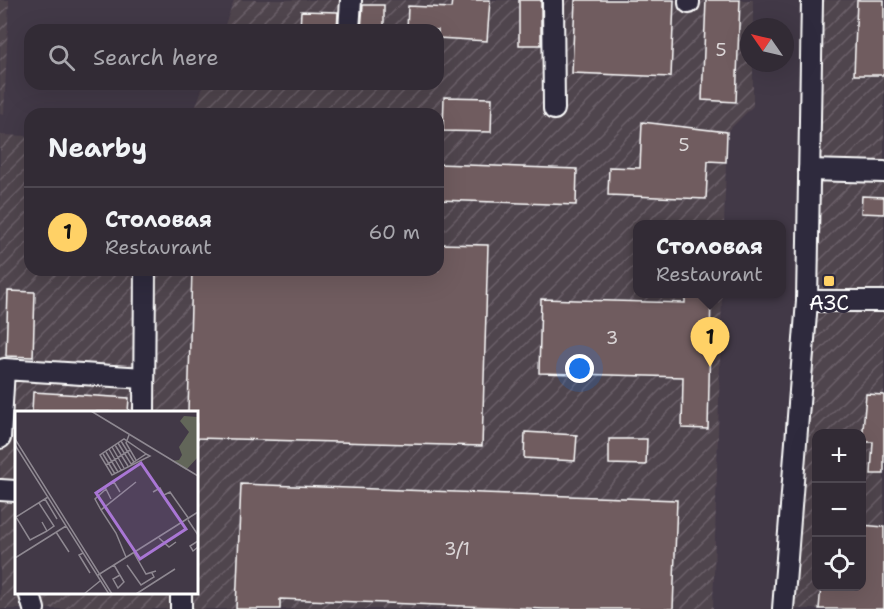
<!DOCTYPE html>
<meta charset="utf-8">
<style>
:root{--surface:#322b35;--page:#3d3741;--text:#f1f3f6;--muted:#a8a7ad;--line:#4d4750;--accent:#ffd166}
body{margin:0;font-family:"Shantell Sans",sans-serif;background:var(--page);color:var(--text)}
.controls{position:absolute;right:18px;bottom:18px;display:grid;overflow:hidden;border-radius:12px;box-shadow:0 6px 24px #0002}
.controls button{width:54px;height:54px;display:grid;place-items:center;padding:0;border:0;border-bottom:2px solid var(--line);background:var(--surface);color:var(--text);font:30px sans-serif}
.compass{position:absolute;left:740px;top:18px;width:54px;height:54px;border-radius:50%;background:var(--surface);box-shadow:0 6px 24px #0002;rotate:304deg}
.you{position:absolute;left:580px;top:369px;width:21px;height:21px;margin:-15px;border:4px solid #fff;border-radius:50%;background:#1a73e8;box-shadow:0 0 0 9px #1a73e833}
.badge{display:grid;place-items:center;width:39px;height:39px;border-radius:50%;background:var(--accent);color:#111;font-size:20px;font-weight:700}
.pin{position:absolute;translate:-50% -50px;filter:drop-shadow(0 2px 3px #0008)}
.pin::after{content:'';position:absolute;top:32px;width:21px;height:18px;background:inherit;clip-path:polygon(0 0,100% 0,50% 100%)}
.popup{position:absolute;left:633px;top:220px;width:153px;height:78px;box-sizing:border-box;display:grid;place-content:center;border-radius:12px;background:var(--surface);filter:drop-shadow(0 2px 4px #0005);font-size:20px;white-space:nowrap;color:var(--muted)}
.popup b{font-size:22px;color:var(--text)}
.popup::after{content:'';position:absolute;left:50%;top:100%;margin-left:-12px;border:12px solid transparent;border-top-color:var(--surface)}
.list{margin:0;padding:0;list-style:none}
h2{display:flex;justify-content:space-between;align-items:center;height:78px;margin:0;padding:0 24px;font-size:26px}
h2 small{font-size:20px;font-weight:400;color:var(--muted)}
.list li{display:grid;grid-template-columns:39px 1fr auto;gap:18px;align-items:center;box-sizing:border-box;height:90px;padding:0 24px;border-top:2px solid var(--line)}
.list b{display:block;font-size:22px;white-space:nowrap}
.list p{margin:0;font-size:20px;white-space:nowrap;color:var(--muted)}
.list em{font-size:20px;font-style:normal;color:var(--muted)}
.icon{flex:none;width:33px;height:33px;fill:none;stroke:currentColor;stroke-width:2;stroke-linecap:round;stroke-linejoin:round}
.map{position:relative;flex:none;width:884px;height:609px;overflow:hidden}
.search{position:absolute;background:var(--surface);box-shadow:0 6px 24px #0002;left:24px;top:24px;width:420px;height:66px;display:flex;align-items:center;gap:15px;box-sizing:border-box;padding:0 21px;border-radius:18px;color:var(--muted);font-size:22px}
.panel{position:absolute;background:var(--surface);box-shadow:0 6px 24px #0002;left:24px;top:108px;width:420px;height:168px;border-radius:18px}
.map>svg:first-child{display:block}
</style>
<div class="map">
<svg width="884" height="609" viewBox="0 0 884 609">
<defs>
<pattern id="industrial-furrows" width="10" height="10" patternUnits="userSpaceOnUse" patternTransform="scale(1.5)"><rect width="10" height="10" fill="#50444e"/><path d="M-1 1l2-2M0 10L10 0M9 11l2-2" fill="none" stroke="#6a6069"/></pattern>
</defs>
<rect width="100%" height="100%" fill="#423947"/>
<filter id="ink" filterUnits="userSpaceOnUse"><feTurbulence type="fractalNoise" baseFrequency=".0167" numOctaves="2"/><feDisplacementMap in="SourceGraphic" scale="12" xChannelSelector="R" yChannelSelector="G"/><feConvolveMatrix kernelMatrix="1 2 1 2 8 2 1 2 1" color-interpolation-filters="sRGB"/></filter>
<g filter="url(#ink)">
<!-- industrial -->
<g fill="url(#industrial-furrows)" fill-rule="evenodd">
<polygon points="0,0 9,0 4,115 0,114"/>
<path d="M 234,0 L 753,0 L 753,27 L 749,27 L 749,63 L 753,63 L 753,106 L 727,132 L 724,224 L 638,224 L 638,294 L 722,294 L 713,609 L 0,609 L 0,135 L 30,136 L 30,270 L 438,270 L 438,114 L 193,114 L 204,84 L 438,84 L 438,30 L 223,30 ZM 16,412 L 196,412 L 196,592 L 16,592 Z"/>
<path d="M 818,0 L 884,0 L 884,609 L 791,609 ZM 816,434 L 862,434 L 862,586 L 816,586 Z"/>
</g>
<!-- building -->
<g fill="#705c5e" stroke="#fff" stroke-width="1.5">
<polygon points="452,0 490,0 487,41 438,38 438,30 407,30 408,6 451,8"/>
<rect x="519" y="0" width="22" height="45"/>
<polygon points="575,0 674,0 671,77 572,73"/>
<polygon points="706,0 740,0 736,102 702,100"/>
<polygon points="857,0 884,0 884,75 854,75"/>
<polygon points="363,5 384,5 384,30 361,30"/>
<polygon points="301,11 338,12 337,30 300,30"/>
<polygon points="444,97 492,98 491,132 443,131"/>
<polygon points="642,122 727,132 726,162 708,161 706,199 608,195 609,167 640,168"/>
<polygon points="438,164 577,169 576,205 438,200"/>
<polygon points="862,196 884,197 884,214 861,213"/>
<polygon points="438,244 488,245 482,446 196,438 196,412 188,412 192,270 438,270"/>
<polygon points="8,291 35,292 33,357 6,356"/>
<polygon points="685,294 711,294 708,429 682,428 683,377 539,373 541,299 685,303"/>
<polygon points="33,392 129,398 128,412 32,412"/>
<polygon points="866,394 884,395 884,474 871,474 873,442 862,442"/>
<polygon points="525,432 577,435 575,461 524,458"/>
<polygon points="609,439 647,439 646,465 609,464"/>
<polygon points="241,484 677,500 673,609 545,609 280,599 280,609 236,609"/>
<polygon points="861,525 884,527 884,609 819,609 821,586 861,586"/>
</g>
<g fill="none" stroke-linecap="round" stroke-linejoin="round">
<!-- minor casing -->
<g stroke="#fff" stroke-width="24">
<g id="minor">
<polyline points="553,0 554,109"/>
<polyline points="689,3 689,0"/>
<polyline points="349,30 351,0"/>
<polyline points="809,170 884,172"/>
<polyline points="807,301 884,301"/>
<polyline points="144,412 145,270"/>
<polyline points="0,438 4,369 144,378"/>
<polyline points="0,490 16,491"/>
<polyline points="29,592 34,609"/>
<polyline points="181,609 181,592"/>
<polyline points="783,609 807,301 812,0"/>
</g>
</g>
<!-- minor -->
<use href="#minor" stroke="#2f2a3d" stroke-width="20"/>
</g>
</g>
<!-- markers -->
<rect fill="#ffd166" stroke="#2f2a3d" stroke-width="2" x="823" y="275" width="12" height="12" rx="3"/>
<g text-anchor="middle" dominant-baseline="central" stroke-width="6" stroke-linejoin="round" paint-order="stroke">
<!-- number labels -->
<g font-size="18" fill="#dbd6d7">
<text x="721" y="50">5</text>
<text x="684" y="145">5</text>
<text x="612" y="338">3</text>
<text x="457" y="549">3/1</text>
</g>
<!-- poi labels -->
<g font-size="21" fill="#fff" stroke="#2f2a3d">
<text x="829" y="303">АЗС</text>
</g>
</g>
<!-- overview -->
<g transform="translate(15 411)">
<rect width="183" height="183" fill="#423947"/>
<path d="M 169,5 L 183,6 L 183,46 L 171,59 L 157,50 L 164,49 L 167,44 L 164,36 L 174,21 L 165,10 Z" fill="#626659"/>
<path fill="none" stroke="#8e8891" stroke-width="1.5" d="M 76,0 L 183,65M 114,24 L 111,32 L 121,49M 0,28 L 97,183M 106,30 L 119,51M 103,32 L 116,53 L 131,43 L 109,28 L 85,44 L 97,64 L 135,45 L 131,43M 0,34 L 94,183M 100,34 L 113,55M 97,36 L 109,57M 94,38 L 106,59M 91,41 L 103,61M 88,43 L 100,63M 91,54 L 115,39M 138,81 L 145,77 L 149,84 L 155,81 L 174,108M 30,88 L 42,108M 96,88 L 90,76 L 99,71 L 105,81M 24,92 L 39,115 L 32,120 L 27,111M 86,99 L 80,88 L 91,78M 173,109 L 183,124M 32,120 L 15,129 L 1,106 L 33,86M 41,121 L 54,141M 144,127 L 154,136 L 161,131M 183,130 L 175,135 L 178,140 L 183,136M 68,142 L 64,144 L 75,162M 119,142 L 131,163 L 141,160M 111,146 L 101,122 L 86,99 L 121,71M 0,147 L 51,115M 99,154 L 109,171 L 103,177 L 98,168 L 105,164M 112,154 L 126,174 L 139,166 L 137,162M 83,164 L 183,101M 69,183 L 85,170M 121,183 L 160,158"/>
<path fill="#a976d5" fill-opacity="0.15" stroke="#a976d5" stroke-width="3" d="M 126,52 L 171,118 L 125,148 L 81,82 Z"/>
<rect width="183" height="183" fill="none" stroke="#fff" stroke-width="3"/>
</g>
</svg>
<div class="controls">
<button>+</button>
<button>−</button>
<button><svg class="icon" aria-label="locate" viewBox="0 0 24 24"><circle cx="12" cy="12" r="6"/><path d="M12 2v4M12 18v4M2 12h4M18 12h4"/></svg></button>
</div>
<svg class="compass" viewBox="-18 -18 36 36"><path d="M0-13l5 13h-10z" fill="#e53935"/><path d="M0 13l5-13h-10z" fill="#a8a7ad"/></svg>
<div class="you"></div>
<div class="pin badge" style="left:710px;top:367px">1</div>
<div class="popup"><b>Столовая</b>Restaurant</div>
<div class="search"><svg class="icon" aria-label="search" viewBox="0 0 24 24"><circle cx="10" cy="10" r="6"/><path d="M15 15l6 6"/></svg>Search here</div>
<section class="panel">
<h2>Nearby<small></small></h2>
<ul class="list">
<li><span class="badge">1</span><div><b>Столовая</b><p>Restaurant</p></div><em>60 m</em></li>
</ul>
</section>
</div>
